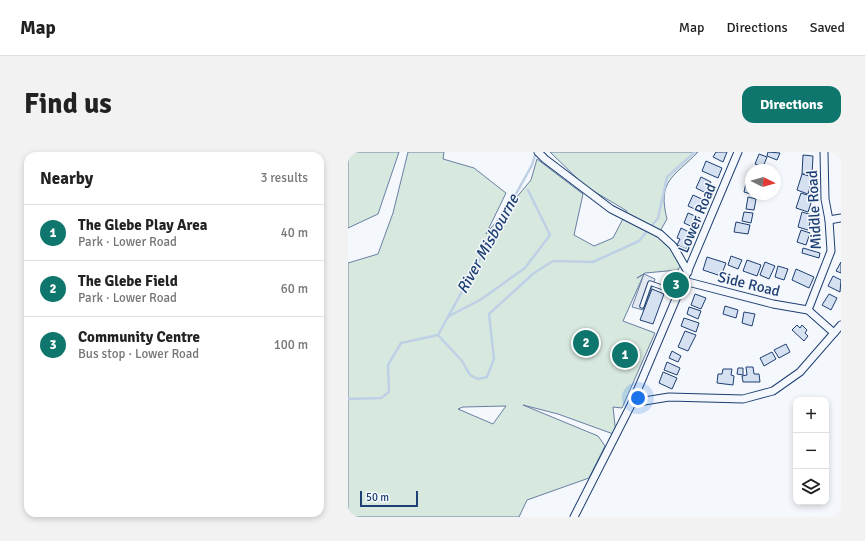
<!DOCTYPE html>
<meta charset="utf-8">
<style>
:root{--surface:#fff;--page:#f2f2f2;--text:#222;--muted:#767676;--line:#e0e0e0;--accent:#0f766e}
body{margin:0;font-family:Signika,sans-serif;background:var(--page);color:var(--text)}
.controls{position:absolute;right:12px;bottom:12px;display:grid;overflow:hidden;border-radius:8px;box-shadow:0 2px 6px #0003}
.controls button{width:36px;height:36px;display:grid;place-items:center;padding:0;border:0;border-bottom:1px solid var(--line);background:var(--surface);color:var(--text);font:20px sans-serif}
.compass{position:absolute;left:397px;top:12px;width:36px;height:36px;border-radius:50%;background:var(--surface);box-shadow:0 2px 6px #0003;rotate:95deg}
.scale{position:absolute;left:12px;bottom:10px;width:58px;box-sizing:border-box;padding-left:4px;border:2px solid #1d3f73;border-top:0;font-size:11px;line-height:14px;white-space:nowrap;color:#1d3f73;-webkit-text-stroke:3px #f4f7fb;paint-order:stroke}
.you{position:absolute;left:290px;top:246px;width:14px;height:14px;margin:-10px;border:3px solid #fff;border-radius:50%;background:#1a73e8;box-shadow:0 0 0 6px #1a73e833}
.badge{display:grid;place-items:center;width:26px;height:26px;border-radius:50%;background:var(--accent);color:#fff;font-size:13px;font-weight:700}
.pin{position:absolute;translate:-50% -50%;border:2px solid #fff;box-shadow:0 1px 4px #0006}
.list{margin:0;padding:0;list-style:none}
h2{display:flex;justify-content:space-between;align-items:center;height:52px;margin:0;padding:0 16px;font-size:17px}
h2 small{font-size:13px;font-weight:400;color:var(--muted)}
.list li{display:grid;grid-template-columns:26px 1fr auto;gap:12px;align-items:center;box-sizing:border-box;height:56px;padding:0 16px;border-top:1px solid var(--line)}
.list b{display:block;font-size:15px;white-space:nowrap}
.list p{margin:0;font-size:13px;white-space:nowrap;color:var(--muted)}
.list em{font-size:13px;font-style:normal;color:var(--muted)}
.icon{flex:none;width:22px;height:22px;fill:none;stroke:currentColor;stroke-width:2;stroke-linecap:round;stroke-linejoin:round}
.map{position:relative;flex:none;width:493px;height:365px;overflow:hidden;border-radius:12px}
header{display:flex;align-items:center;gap:24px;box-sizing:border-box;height:56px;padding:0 20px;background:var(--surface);border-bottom:1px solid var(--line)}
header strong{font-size:19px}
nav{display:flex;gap:22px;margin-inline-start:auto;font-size:14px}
.intro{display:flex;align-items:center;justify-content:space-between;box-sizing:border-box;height:96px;padding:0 24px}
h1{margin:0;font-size:28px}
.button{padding:10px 18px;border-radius:12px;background:var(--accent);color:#fff;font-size:14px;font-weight:700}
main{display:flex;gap:24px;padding:0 24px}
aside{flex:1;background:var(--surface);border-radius:12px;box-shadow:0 2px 6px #0003}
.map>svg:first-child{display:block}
</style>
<header>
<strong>Map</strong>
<nav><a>Map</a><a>Directions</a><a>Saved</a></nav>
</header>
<div class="intro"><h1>Find us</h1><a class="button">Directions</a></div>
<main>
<aside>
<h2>Nearby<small>3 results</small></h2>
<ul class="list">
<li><span class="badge">1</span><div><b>The Glebe Play Area</b><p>Park · Lower Road</p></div><em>40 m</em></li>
<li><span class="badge">2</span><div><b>The Glebe Field</b><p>Park · Lower Road</p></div><em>60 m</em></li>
<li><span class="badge">3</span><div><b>Community Centre</b><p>Bus stop · Lower Road</p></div><em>100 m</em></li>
</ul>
</aside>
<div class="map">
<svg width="493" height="365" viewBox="0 0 493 365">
<rect width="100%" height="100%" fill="#f4f7fb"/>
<!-- green -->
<g fill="#d7e8df" stroke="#687fa3" fill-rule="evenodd">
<polygon points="0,0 51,0 30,62 0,76"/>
<path d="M 60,0 L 96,0 L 95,7 L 126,16 L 158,41 L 138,82 L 183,28 L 189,7 L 235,42 L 226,83 L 246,94 L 265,86 L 279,59 L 237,34 L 202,0 L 350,0 C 326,25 309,28 319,67 L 311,81 L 334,110 L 330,118 L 297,121 L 289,126 L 296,122 L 275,169 L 307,181 L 274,256 L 265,255 L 268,283 L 210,262 L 175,253 L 250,284 L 257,294 L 241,326 L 179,348 L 171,365 L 0,365 L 0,111 L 30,102 L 45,61 ZM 158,254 L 145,272 L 110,257 L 115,255 Z"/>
</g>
<!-- parking -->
<polygon fill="#e3e8f0" stroke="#687fa3" points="296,122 307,127 295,158 284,155"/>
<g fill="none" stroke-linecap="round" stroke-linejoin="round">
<!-- stream -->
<g stroke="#bed0e5" stroke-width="2.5">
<polyline points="101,164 132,148 177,116 202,83 180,38"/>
<polyline points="90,183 114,209 122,223 130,227 139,225 146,207 141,162 186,121 205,109 245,110 291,89 310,66 319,25 347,0"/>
<polyline points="0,247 33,246 41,240 40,213 53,191 90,183 184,13 188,0"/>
</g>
</g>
<!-- building -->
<g fill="#d5e0f0" stroke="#1d3f73">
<polygon points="368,0 379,0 375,10 365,5"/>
<polygon points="420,0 432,1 429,8 419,4"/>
<polygon points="411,2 419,5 415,15 407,12"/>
<polygon points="455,3 465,4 464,22 454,22"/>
<polygon points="358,9 374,16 370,26 354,19"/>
<polygon points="454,22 465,25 460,42 449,38"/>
<polygon points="353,25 363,30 358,41 348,36"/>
<polygon points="398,31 403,32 403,42 396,40"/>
<polygon points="453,41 465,45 460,60 448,56"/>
<polygon points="345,43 356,48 351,59 340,54"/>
<polygon points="400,45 408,47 406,58 398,57"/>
<polygon points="396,60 405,61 403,71 394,69"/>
<polygon points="454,60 464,63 460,78 450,75"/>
<polygon points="340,61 352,66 347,76 336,71"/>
<polygon points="388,70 402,73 400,82 386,80"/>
<polygon points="333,76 345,82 338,97 329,93 332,87 329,86"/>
<polygon points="453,78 462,81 458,93 449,90"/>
<polygon points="455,96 472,101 471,106 454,101"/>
<polygon points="383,104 394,108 390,117 380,113"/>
<polygon points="359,105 378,111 373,124 355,118"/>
<polygon points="399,108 413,113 409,124 395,119"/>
<polygon points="417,110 427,114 421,127 412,123"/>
<polygon points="493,110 493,121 488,119"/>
<polygon points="430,114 440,117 436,128 427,125"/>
<polygon points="448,117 466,125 461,136 444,128"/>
<polygon points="485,124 493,128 492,140 480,134"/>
<polygon points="304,137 316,142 305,172 292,168"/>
<polygon points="347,142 358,146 353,157 343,153"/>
<polygon points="481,142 489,146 483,158 474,153"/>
<polygon points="377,154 390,158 388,166 375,162"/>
<polygon points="341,155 353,159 350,167 339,162"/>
<polygon points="396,160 407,162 404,174 394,171"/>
<polygon points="336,166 351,171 348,180 333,174"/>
<polygon points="449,173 452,176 454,173 459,178 457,181 460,184 456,189 444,178"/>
<polygon points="337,179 348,183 340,199 330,195"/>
<polygon points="438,192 442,200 431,206 426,198"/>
<polygon points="324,199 333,204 330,210 321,206"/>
<polygon points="424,200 428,207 416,214 412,206"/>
<polygon points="319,210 332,216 329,223 316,218"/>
<polygon points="398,215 405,215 406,222 411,222 412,230 395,230 394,224 399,223"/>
<polygon points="390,216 395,216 395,223 389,222"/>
<polygon points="375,217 384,217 383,223 386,224 385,233 369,231 370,222 374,222"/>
<polygon points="315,220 329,226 324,237 311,231"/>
</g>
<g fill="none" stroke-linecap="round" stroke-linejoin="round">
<!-- service casing -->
<g stroke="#1d3f73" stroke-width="5.5">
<polyline id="service" points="294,154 302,131 330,141"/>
</g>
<!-- minor casing -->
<g stroke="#1d3f73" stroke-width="9">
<g id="minor">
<polyline points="190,0 197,7 263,57 312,82 325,94 340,120"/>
<polyline points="481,68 493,66"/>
<polyline points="336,129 425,152 460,158 486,181"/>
<polyline points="460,158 483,99 481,68 477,47 476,0"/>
<polyline points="284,251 321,245 395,247 425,239 452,220 493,173"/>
<polyline points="226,365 284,251 390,0"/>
</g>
</g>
<!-- service -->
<use href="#service" stroke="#f4f7fb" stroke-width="3.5"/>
<!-- minor -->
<use href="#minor" stroke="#f4f7fb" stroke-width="7"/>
</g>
<g text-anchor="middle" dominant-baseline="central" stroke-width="3" stroke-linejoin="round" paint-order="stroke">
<!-- street labels -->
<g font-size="15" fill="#1d3f73" stroke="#f4f7fb">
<text transform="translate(466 58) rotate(-93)">Middle Road</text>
<text transform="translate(349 66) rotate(-67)">Lower Road</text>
<text transform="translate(401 132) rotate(14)">Side Road</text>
</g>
<!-- water labels -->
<g font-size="16" font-style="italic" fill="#1d3f73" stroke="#f4f7fb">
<text transform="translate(140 92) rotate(-61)">River Misbourne</text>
</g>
</g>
</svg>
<div class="controls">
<button>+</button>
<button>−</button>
<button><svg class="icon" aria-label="layers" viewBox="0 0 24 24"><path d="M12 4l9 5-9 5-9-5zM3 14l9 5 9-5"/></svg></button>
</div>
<svg class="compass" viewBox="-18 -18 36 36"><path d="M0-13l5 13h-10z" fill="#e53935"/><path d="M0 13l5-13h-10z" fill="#767676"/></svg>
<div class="scale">50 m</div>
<div class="you"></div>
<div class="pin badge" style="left:277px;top:203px">1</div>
<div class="pin badge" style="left:238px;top:191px">2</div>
<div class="pin badge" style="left:328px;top:133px">3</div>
</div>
</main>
